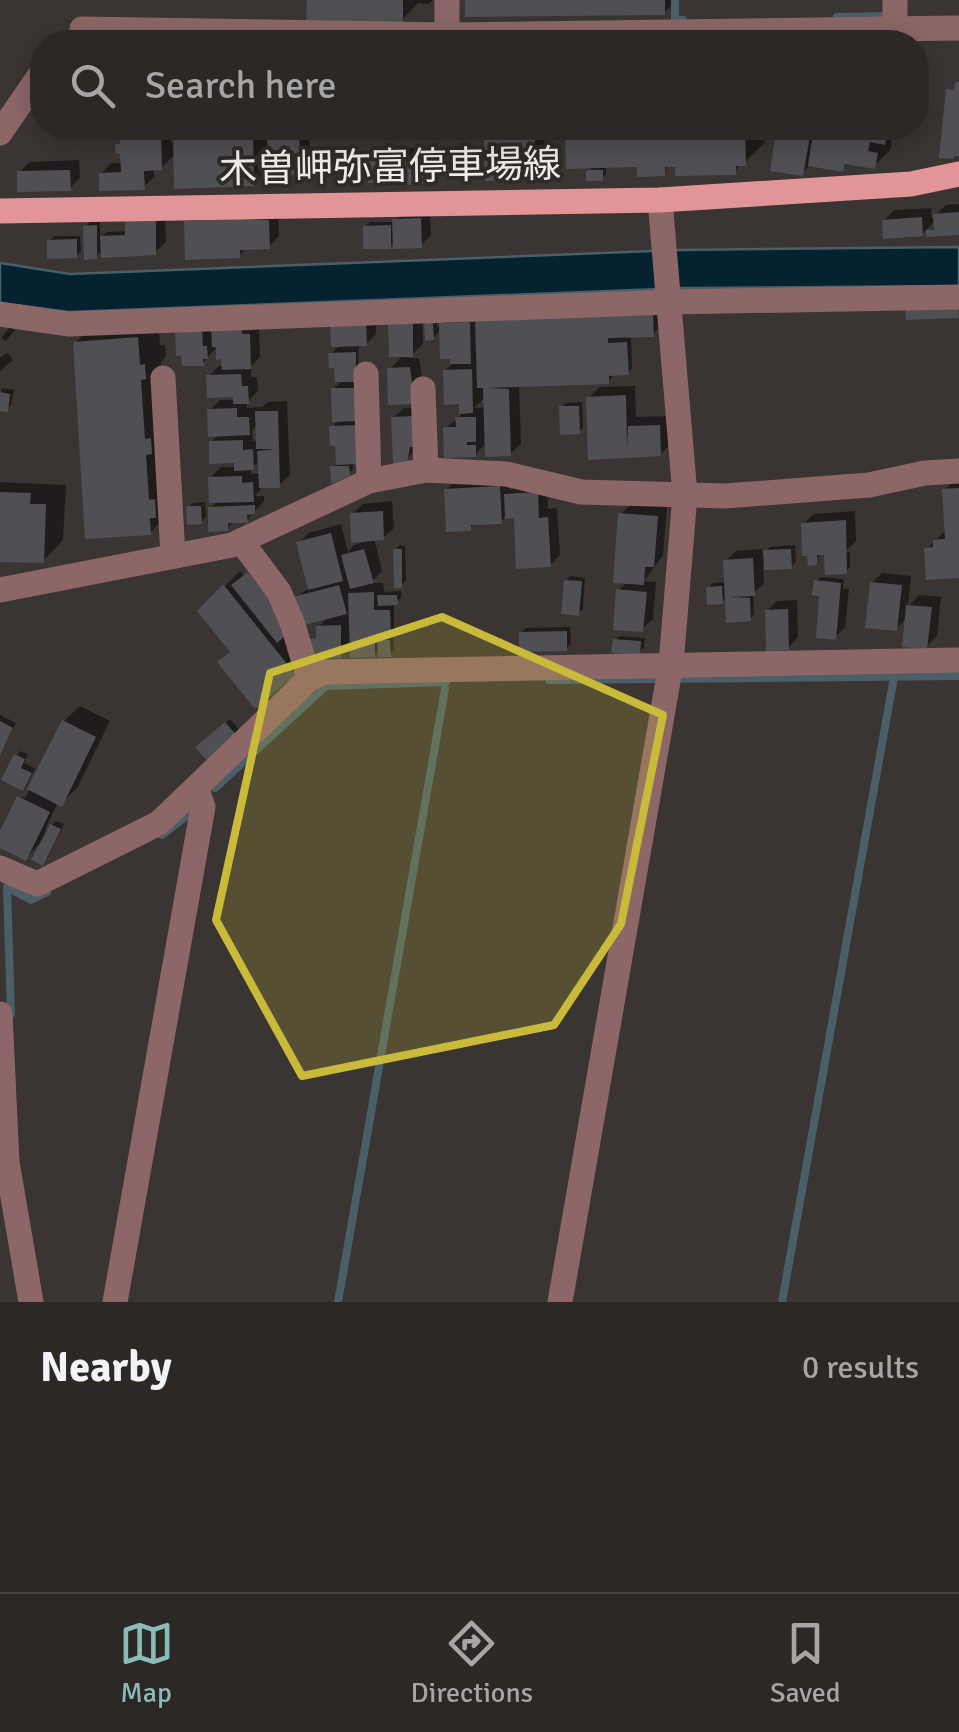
<!DOCTYPE html>
<meta charset="utf-8">
<style>
:root{--surface:#2c2826;--page:#34302e;--text:#f1f3f6;--muted:#a6a6a7;--line:#484443;--accent:#8bbbb9}
body{margin:0;font-family:Signika,"Noto Sans JP",sans-serif;background:var(--page);color:var(--text)}
.list{margin:0;padding:0;list-style:none}
h2{display:flex;justify-content:space-between;align-items:center;height:130px;margin:0;padding:0 40px;font-size:42px}
h2 small{font-size:32px;font-weight:400;color:var(--muted)}
.icon{flex:none;width:55px;height:55px;fill:none;stroke:currentColor;stroke-width:2;stroke-linecap:round;stroke-linejoin:round}
.map{position:relative;flex:none;width:959px;height:1302px;overflow:hidden}
.search{position:absolute;background:var(--surface);box-shadow:0 5px 25px #0003;left:30px;right:30px;top:30px;height:110px;display:flex;align-items:center;gap:25px;box-sizing:border-box;padding:0 35px;border-radius:40px;color:var(--muted);font-size:38px}
.sheet{height:290px;background:var(--surface)}
nav{display:flex;justify-content:space-around;align-items:center;box-sizing:border-box;height:140px;border-top:2px solid var(--line);background:var(--surface);font-size:28px;color:var(--muted)}
nav a{display:grid;justify-items:center;gap:5px}
nav .on{color:var(--accent)}
.map>svg:first-child{display:block}
</style>
<div class="map">
<svg width="959" height="1302" viewBox="0 0 959 1302">
<rect width="100%" height="100%" fill="#3a3533"/>
<!-- water -->
<polygon fill="#042230" stroke="#4a5f68" stroke-width="2.5" points="959,247 959,286 685,288 69,312 0,303 0,263 70,274 678,250"/>
<!-- shadow -->
<g fill="#0007" fill-rule="evenodd">
<polygon points="309,0 433,0 429,4 418,3 402,20"/>
<polygon points="467,0 677,0 664,13"/>
<polygon points="123,128 170,128 171,144 187,128 309,128 310,162 299,173 270,167 253,184 176,153 161,168 154,168 154,177 144,187 101,174 111,163 123,163 118,145 122,140"/>
<polygon points="487,128 544,128 545,143 532,153 532,167 522,177 488,178"/>
<polygon points="569,128 765,128 765,142 744,163 740,163 735,173 682,164 668,164 664,174 643,165 606,165 606,174 602,178 589,171 594,166"/>
<polygon points="783,128 819,128 819,130 822,128 899,128 889,137 892,138 890,150 874,166 849,162 842,169 811,164 802,173 779,132"/>
<polygon points="433,147 433,172 423,182 397,171 388,180 370,162 374,158 392,157 393,163 407,148"/>
<polygon points="79,160 80,178 70,188 19,172 30,162"/>
<polygon points="959,204 959,233 936,220 922,234 884,221 894,210 931,208 932,219 946,205"/>
<polygon points="430,209 431,235 421,245 396,241 390,246 365,227 370,222 395,222 405,210"/>
<polygon points="278,210 279,236 269,246 247,247 239,256 187,222 197,211"/>
<polygon points="165,211 166,242 155,252 103,250 96,257 86,227 90,222 100,222 100,239 107,232 128,231"/>
<polygon points="54,236 80,236 81,251 76,255 49,241"/>
<path d="M 663,304 L 663,324 L 653,334 L 631,335 L 632,368 L 628,373 L 616,373 L 608,381 L 519,384 L 521,444 L 510,454 L 487,442 L 475,455 L 446,428 L 461,415 L 461,402 L 445,371 L 452,364 L 442,329 L 433,338 L 427,322 L 437,318 L 437,328 L 452,313 ZM 486,396 L 486,407 L 474,408 Z"/>
<polygon points="376,311 376,334 366,344 359,344 353,469 348,474 333,468 338,462 332,427 340,419 333,389 343,380 331,354"/>
<polygon points="422,313 423,344 408,358 419,358 424,391 390,369 404,354 391,324"/>
<polygon points="158,317 160,345 165,345 166,356 161,362 170,512 150,533 75,343 86,332"/>
<path d="M 259,324 L 260,357 L 251,366 L 251,377 L 257,377 L 258,391 L 247,402 L 247,408 L 262,407 L 268,402 L 287,401 L 290,475 L 279,485 L 263,486 L 255,496 L 264,496 L 264,501 L 247,520 L 235,521 L 227,528 L 211,508 L 218,500 L 210,478 L 221,467 L 237,467 L 237,461 L 211,442 L 220,434 L 210,410 L 220,400 L 235,400 L 235,395 L 209,376 L 219,366 L 224,366 L 218,345 L 203,363 L 178,328 ZM 258,424 L 259,440 L 253,441 L 252,430 ZM 260,461 L 260,473 L 251,474 L 251,468 Z"/>
<polygon points="10,327 15,330 6,341 1,338"/>
<polygon points="8,353 13,360 0,371 0,357"/>
<polygon points="635,386 636,417 670,416 671,444 660,454 591,457 589,398 599,387"/>
<polygon points="2,388 14,390 11,405 7,409 0,408"/>
<polygon points="582,402 583,427 579,432 561,407 566,403"/>
<polygon points="425,407 414,450 406,461 393,418 404,408"/>
<polygon points="959,475 959,576 927,549 947,529 945,490"/>
<polygon points="509,477 510,491 517,485 547,483 548,509 557,508 560,555 550,565 516,515 506,516 501,521 476,523 470,528 446,490 456,480"/>
<polygon points="0,482 66,485 63,540 43,561 0,559"/>
<polygon points="392,501 394,528 383,538 374,538 382,571 370,583 383,583 384,592 401,591 401,598 394,603 394,630 387,637 393,637 394,650 389,654 380,649 374,655 352,644 340,655 313,640 319,634 319,627 329,616 296,598 310,587 298,543 309,533 341,524 348,552 354,545 368,541 352,514 363,504"/>
<polygon points="205,502 206,517 201,522 189,507 193,503"/>
<polygon points="631,504 667,507 663,555 644,581 656,582 653,619 642,629 619,590 627,582 621,514"/>
<polygon points="855,511 856,541 845,552 850,552 850,567 846,571 832,552 820,553 816,562 803,524 814,514"/>
<polygon points="400,545 405,546 406,581 401,585 395,550"/>
<polygon points="795,545 796,562 791,566 763,568 764,583 753,594 754,614 750,619 727,596 722,601 708,588 713,583 727,582 726,561 736,551 762,549 763,554 770,547"/>
<polygon points="259,563 294,607 294,674 232,651 200,611 240,571 244,576"/>
<polygon points="882,573 911,576 908,607 919,595 941,597 937,636 927,646 907,618 896,629 872,583"/>
<polygon points="570,576 585,578 583,609 578,613 566,581"/>
<polygon points="821,577 844,579 843,589 849,589 845,627 835,637 816,582"/>
<polygon points="797,600 798,637 788,648 767,611 777,601"/>
<polygon points="570,627 571,644 566,649 521,633 526,628"/>
<polygon points="620,636 645,638 644,648 639,652 615,640"/>
<polygon points="80,706 110,721 77,788 61,803 58,802 44,832 56,821 64,824 47,859 43,863 43,841 25,858 0,846 0,837 19,798 26,797 64,721"/>
<polygon points="0,715 16,723 0,756"/>
<polygon points="230,719 239,730 208,757 199,747"/>
<polygon points="20,751 28,754 24,763 35,768 25,789 4,779"/>
</g>
<g fill="none" stroke-linecap="round" stroke-linejoin="round">
<!-- stream -->
<g stroke="#4a5f68" stroke-width="8">
<polyline points="675,0 675,20 683,20"/>
<polyline points="837,17 882,16"/>
<polyline points="549,680 959,676"/>
<polyline points="215,788 326,686 446,682"/>
<polyline points="162,835 190,813"/>
<polyline points="11,1014 7,887 31,900 47,892"/>
<polyline points="338,1302 445,689"/>
<polyline points="782,1302 894,677"/>
</g>
</g>
<!-- building -->
<g fill="#505054">
<polygon points="307,0 403,0 403,23 306,21"/>
<polygon points="465,0 665,0 665,15 465,17"/>
<polygon points="955,82 959,82 959,156 954,156 953,159 939,158 946,89 954,90"/>
<polygon points="119,128 161,128 162,170 144,171 145,190 99,191 99,173 121,172 120,154 116,154 115,144 120,144"/>
<polygon points="267,128 299,128 300,175 268,176"/>
<polygon points="565,128 745,128 746,166 736,166 736,175 675,176 675,167 665,167 665,176 637,177 637,167 566,169"/>
<polygon points="829,128 888,128 885,145 870,142 868,151 878,153 875,169 845,164 843,172 808,166 813,132 828,135"/>
<polygon points="535,130 535,156 522,156 523,180 485,181 484,131"/>
<polygon points="776,131 810,136 803,176 770,171"/>
<polygon points="253,136 254,186 174,189 173,138"/>
<polygon points="423,156 424,184 395,185 395,157"/>
<polygon points="367,161 389,161 390,182 368,183"/>
<polygon points="70,170 71,191 17,192 17,171"/>
<rect x="586" y="170" width="17" height="11"/>
<polygon points="959,212 959,235 926,237 926,230 934,230 933,214"/>
<polygon points="922,217 923,236 883,239 882,220"/>
<polygon points="421,218 422,248 393,249 392,219"/>
<polygon points="239,219 269,220 270,249 240,250 240,258 185,260 184,221"/>
<polygon points="156,220 156,255 101,258 100,236 125,235 125,221"/>
<polygon points="97,225 97,259 84,260 83,226"/>
<polygon points="391,225 391,249 363,249 363,226"/>
<polygon points="77,239 77,258 47,259 47,240"/>
<polygon points="958,305 959,318 906,320 905,307"/>
<polygon points="653,313 654,337 608,338 608,343 627,342 629,375 609,376 609,384 487,388 509,389 511,456 485,457 483,388 477,388 475,319"/>
<polygon points="366,320 367,346 331,347 330,321"/>
<polygon points="424,321 433,321 434,340 425,341"/>
<polygon points="413,322 413,357 389,357 388,323"/>
<polygon points="470,322 471,364 450,364 450,359 440,359 439,323"/>
<polygon points="242,324 242,334 250,334 251,369 222,370 221,359 216,360 216,347 212,347 211,325"/>
<polygon points="202,326 203,346 207,346 208,359 203,359 204,366 182,366 181,355 176,356 175,327"/>
<polygon points="138,337 140,365 145,364 146,379 141,380 145,439 151,438 152,454 146,455 149,500 155,499 156,518 150,518 151,535 85,539 73,342"/>
<polygon points="356,352 356,382 335,382 334,368 329,368 328,353"/>
<polygon points="410,367 415,404 388,405 387,368"/>
<polygon points="472,369 473,413 459,414 459,404 444,405 443,370"/>
<polygon points="241,374 242,386 248,386 249,404 233,404 233,397 207,398 206,375"/>
<polygon points="331,388 357,388 358,421 332,422"/>
<polygon points="0,392 10,394 8,412 0,411"/>
<polygon points="626,395 627,448 628,426 660,425 661,456 588,460 586,397"/>
<polygon points="559,406 579,406 580,434 560,435"/>
<polygon points="237,408 237,417 249,417 250,435 208,437 207,409"/>
<polygon points="255,411 278,411 280,488 259,488 257,451 274,449 256,449"/>
<polygon points="415,416 416,447 410,447 407,464 393,464 391,417"/>
<polygon points="455,417 476,417 476,442 467,442 467,445 476,445 476,457 444,458 443,427 456,427"/>
<polygon points="358,425 359,464 336,465 335,446 330,446 329,426"/>
<polygon points="243,440 243,450 253,449 254,470 234,471 234,463 209,464 209,441"/>
<polygon points="330,466 349,466 350,476 331,484"/>
<polygon points="242,476 242,483 253,482 254,502 209,503 208,477"/>
<polygon points="500,486 502,524 471,525 471,531 446,532 444,489"/>
<polygon points="959,488 959,578 926,580 924,548 933,547 933,540 945,539 942,489"/>
<polygon points="0,492 31,493 30,504 46,504 44,563 0,562"/>
<polygon points="538,492 539,518 548,517 551,567 516,569 514,518 505,519 504,494"/>
<polygon points="255,505 255,514 247,515 248,523 228,523 228,531 208,532 208,507"/>
<polygon points="186,506 201,506 202,524 187,525"/>
<polygon points="383,511 384,540 351,543 350,513"/>
<polygon points="618,513 658,516 654,567 645,567 644,585 613,583"/>
<polygon points="846,520 847,574 825,575 824,555 817,555 817,565 808,566 807,556 802,556 801,523"/>
<polygon points="331,533 343,581 308,590 296,542"/>
<polygon points="364,549 374,583 350,589 341,555"/>
<polygon points="393,549 402,549 402,588 394,588"/>
<polygon points="791,549 792,569 764,570 763,550"/>
<polygon points="753,558 755,596 730,597 750,598 751,621 726,623 723,560"/>
<polygon points="248,572 285,618 286,635 277,643 231,585"/>
<polygon points="564,580 582,581 579,616 561,614"/>
<polygon points="814,580 841,583 836,640 816,638 819,596 812,595"/>
<polygon points="870,582 902,585 897,631 865,628"/>
<polygon points="223,584 296,675 255,709 217,662 230,652 197,611"/>
<polygon points="339,585 347,614 300,626 293,597"/>
<polygon points="722,586 723,604 707,605 706,587"/>
<polygon points="616,589 647,592 643,632 613,630"/>
<polygon points="374,592 374,610 390,610 391,637 375,638 375,657 350,658 348,593"/>
<polygon points="377,595 397,595 398,605 378,606"/>
<polygon points="906,605 932,607 927,649 902,647"/>
<polygon points="788,609 789,650 766,651 765,610"/>
<polygon points="341,625 341,658 311,659 310,639 316,638 316,626"/>
<polygon points="567,631 567,651 519,652 519,632"/>
<polygon points="613,639 641,641 640,655 611,653"/>
<polygon points="377,640 390,640 391,657 378,657"/>
<polygon points="62,720 96,737 62,807 27,789"/>
<polygon points="0,721 13,728 0,756"/>
<polygon points="225,722 237,736 207,761 195,747"/>
<polygon points="14,754 25,759 21,768 32,773 23,791 1,780"/>
<polygon points="17,796 50,812 26,861 0,848 0,831"/>
<polygon points="50,824 61,829 43,866 31,860"/>
</g>
<g fill="none" stroke-linecap="round" stroke-linejoin="round">
<!-- minor -->
<g stroke="#8d6767" stroke-width="25">
<polyline points="447,0 447,35 959,28"/>
<polyline points="895,28 895,0"/>
<polyline points="81,42 82,29 447,35"/>
<polyline points="0,133 42,72"/>
<polyline points="0,314 68,324 670,302 959,297"/>
<polyline points="366,374 369,481"/>
<polyline points="163,378 173,556"/>
<polyline points="423,389 426,470"/>
<polyline points="241,541 279,592 293,625 309,679"/>
<polyline points="0,590 232,545 369,481 426,470 506,474 581,492 725,496 869,485 925,473 959,471"/>
<polyline points="0,868 37,884 159,823 309,679 325,672 959,660"/>
<polyline points="0,1014 7,1162 31,1302"/>
<polyline points="115,1302 203,807 197,790"/>
<polyline points="560,1302 671,664 685,495 660,200"/>
</g>
<!-- major -->
<polyline stroke="#e29596" stroke-width="25" points="0,211 660,200 911,184 959,174"/>
</g>
<!-- marked area -->
<path fill="#caba3a" fill-opacity="0.2" stroke="#caba3a" stroke-width="8" stroke-linejoin="round" d="M 442,617 L 663,715 L 621,924 L 554,1025 L 302,1076 L 216,920 L 270,673 Z"/>
<g text-anchor="middle" dominant-baseline="central" stroke-width="8" stroke-linejoin="round" paint-order="stroke">
<!-- street labels -->
<g font-size="38" fill="#efeceb" stroke="#2f2b29">
<text transform="translate(390 167) rotate(-1)">木曽岬弥富停車場線</text>
</g>
</g>
</svg>
<div class="search"><svg class="icon" aria-label="search" viewBox="0 0 24 24"><circle cx="10" cy="10" r="6"/><path d="M15 15l6 6"/></svg>Search here</div>
</div>
<section class="sheet">
<h2>Nearby<small>0 results</small></h2>
<ul class="list">
</ul>
</section>
<nav>
<a class="on"><svg class="icon" aria-label="map" viewBox="0 0 24 24"><path d="M3 6l6-2 6 2 6-2v14l-6 2-6-2-6 2zM9 4v14M15 6v14"/></svg>Map</a>
<a><svg class="icon" aria-label="directions" viewBox="0 0 24 24"><path d="M12 3l9 9-9 9-9-9zM9 14v-3h6M13 9l2 2-2 2"/></svg>Directions</a>
<a><svg class="icon" aria-label="saved" viewBox="0 0 24 24"><path d="M7 4h10v16l-5-4-5 4z"/></svg>Saved</a>
</nav>
